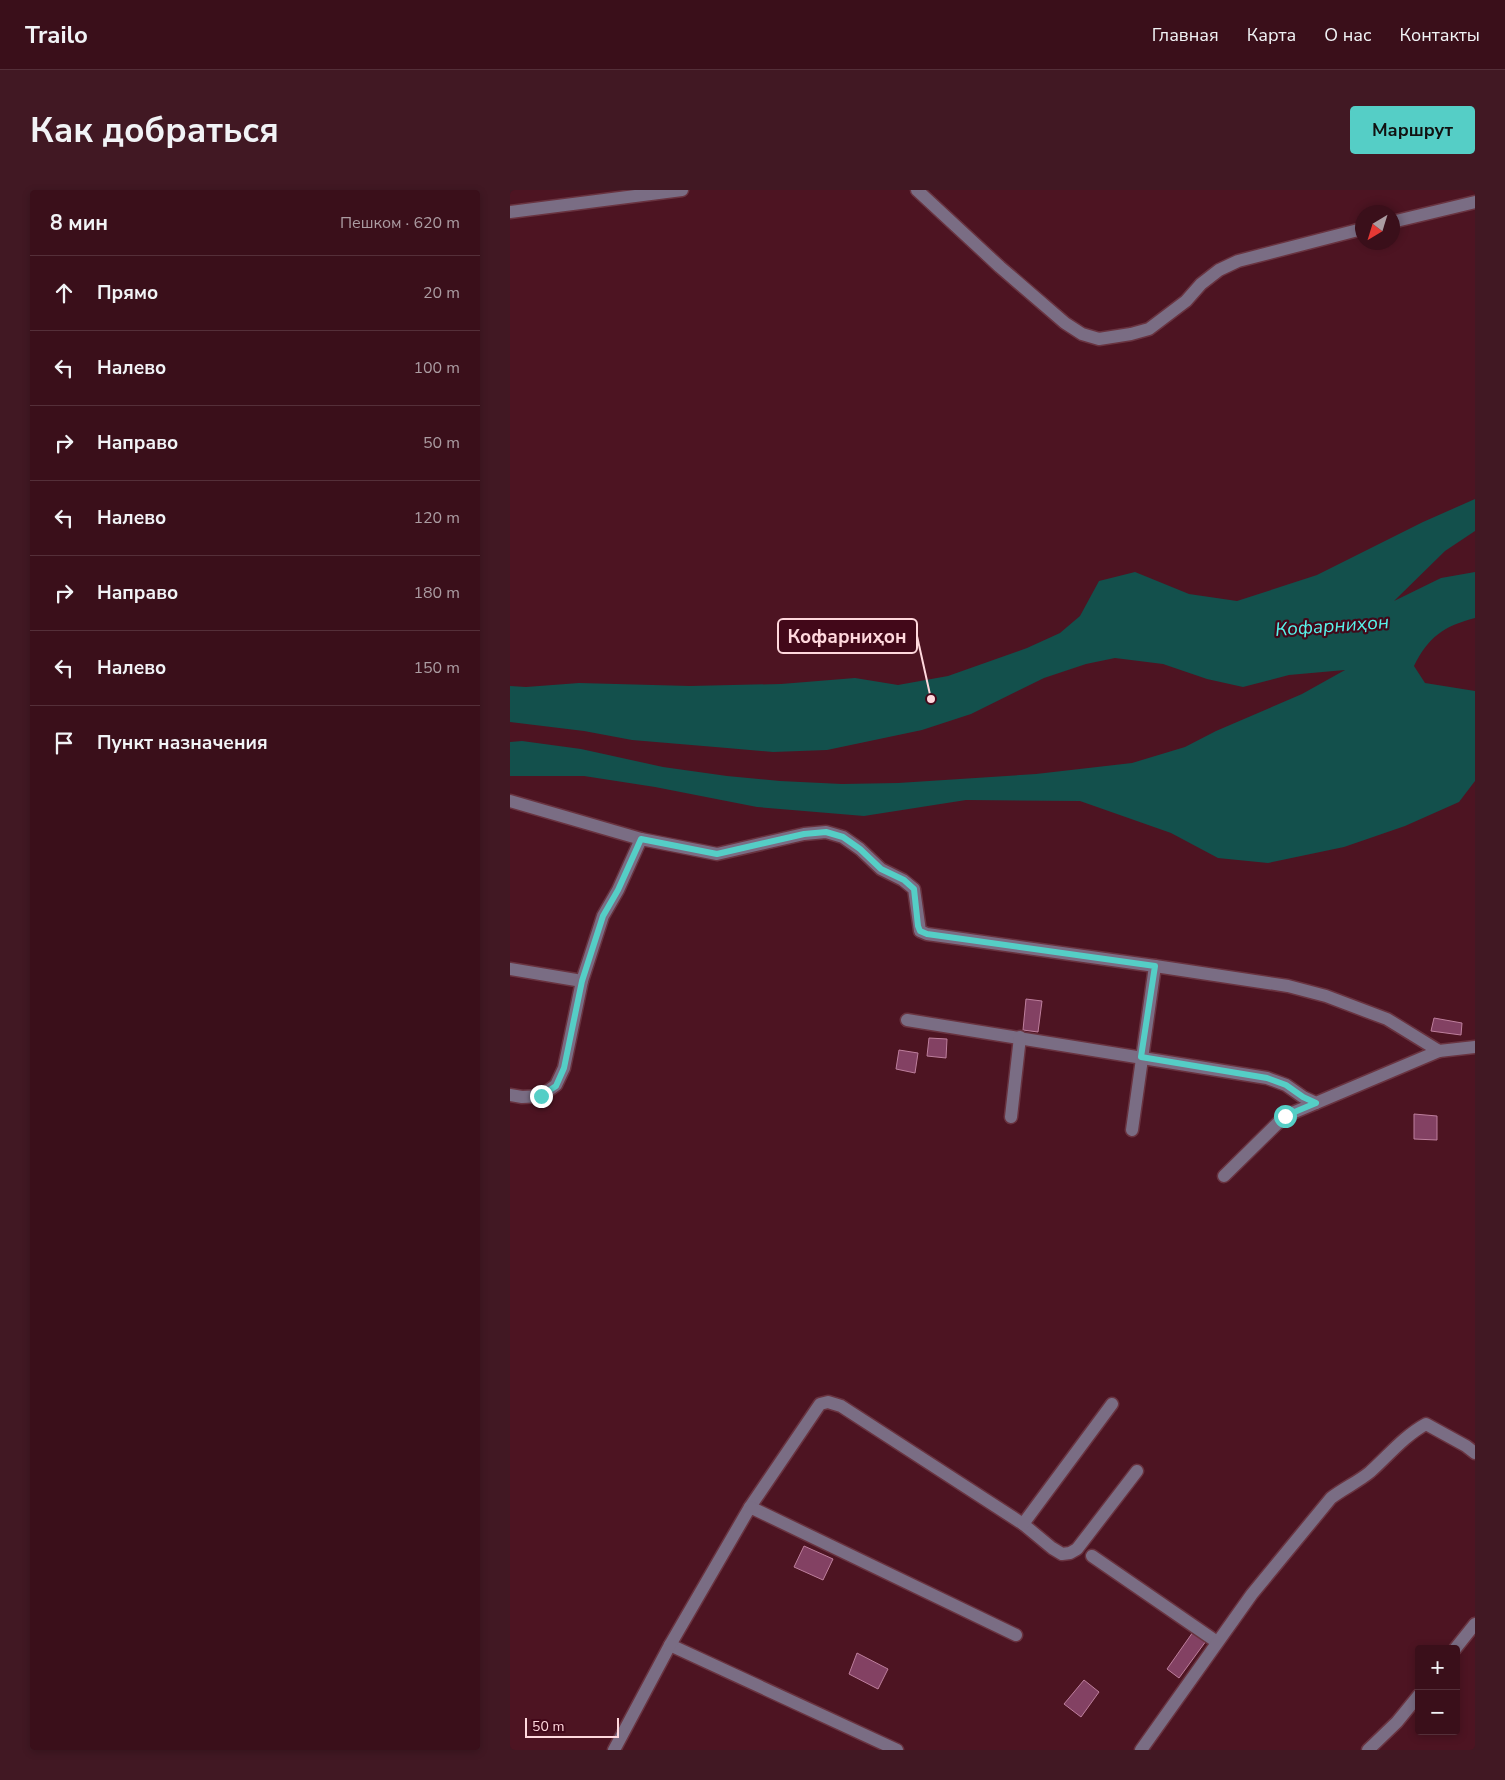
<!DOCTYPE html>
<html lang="ru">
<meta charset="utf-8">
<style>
:root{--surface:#3a0f1a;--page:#411823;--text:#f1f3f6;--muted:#ab9ca2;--line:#542f39;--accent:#55cec6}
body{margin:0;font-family:"Nunito Sans",sans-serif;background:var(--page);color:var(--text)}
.controls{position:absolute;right:15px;bottom:15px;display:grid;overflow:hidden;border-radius:5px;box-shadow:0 2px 8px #0003}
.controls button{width:45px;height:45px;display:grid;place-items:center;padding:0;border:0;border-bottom:1px solid var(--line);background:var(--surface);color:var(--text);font:25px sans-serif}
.compass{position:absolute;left:845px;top:15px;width:45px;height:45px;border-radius:50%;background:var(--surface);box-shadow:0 2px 8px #0003;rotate:218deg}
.scale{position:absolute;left:15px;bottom:12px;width:94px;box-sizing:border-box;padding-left:5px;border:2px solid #ffd8dd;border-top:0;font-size:14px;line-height:18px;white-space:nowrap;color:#ffd8dd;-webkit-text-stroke:4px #420819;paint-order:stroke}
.stop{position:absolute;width:15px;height:15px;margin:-11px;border:4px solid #55cec6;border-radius:50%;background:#fff}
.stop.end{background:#55cec6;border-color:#fff;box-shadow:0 1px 5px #0008}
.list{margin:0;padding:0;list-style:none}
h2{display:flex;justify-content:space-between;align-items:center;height:65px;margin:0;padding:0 20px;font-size:21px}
h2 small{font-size:16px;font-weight:400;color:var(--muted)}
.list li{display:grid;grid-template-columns:32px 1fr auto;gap:15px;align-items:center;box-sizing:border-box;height:75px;padding:0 20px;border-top:1px solid var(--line)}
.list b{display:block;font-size:19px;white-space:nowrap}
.list em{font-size:16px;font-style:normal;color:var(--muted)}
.icon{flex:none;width:28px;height:28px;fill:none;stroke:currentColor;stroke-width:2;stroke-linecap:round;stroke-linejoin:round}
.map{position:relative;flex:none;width:965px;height:1560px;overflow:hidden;border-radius:5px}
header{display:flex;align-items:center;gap:30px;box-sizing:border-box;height:70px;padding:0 25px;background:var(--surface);border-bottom:1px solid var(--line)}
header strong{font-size:24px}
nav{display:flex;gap:28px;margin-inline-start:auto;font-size:18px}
.intro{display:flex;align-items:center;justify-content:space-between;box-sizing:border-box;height:120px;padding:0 30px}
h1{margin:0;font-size:35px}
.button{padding:12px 22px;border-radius:5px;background:var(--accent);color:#111;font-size:18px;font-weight:700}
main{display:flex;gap:30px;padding:0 30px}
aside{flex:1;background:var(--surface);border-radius:5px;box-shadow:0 2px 8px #0003}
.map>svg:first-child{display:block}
</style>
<header>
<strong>Trailo</strong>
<nav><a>Главная</a><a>Карта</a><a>О нас</a><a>Контакты</a></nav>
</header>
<div class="intro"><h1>Как добраться</h1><a class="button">Маршрут</a></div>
<main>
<aside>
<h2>8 мин<small>Пешком · 620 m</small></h2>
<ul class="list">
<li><svg class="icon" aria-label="ahead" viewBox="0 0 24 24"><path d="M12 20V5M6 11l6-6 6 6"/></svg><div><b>Прямо</b></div><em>20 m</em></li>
<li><svg class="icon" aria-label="left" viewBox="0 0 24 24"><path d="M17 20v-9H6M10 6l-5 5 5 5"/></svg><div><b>Налево</b></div><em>100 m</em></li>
<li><svg class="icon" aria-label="right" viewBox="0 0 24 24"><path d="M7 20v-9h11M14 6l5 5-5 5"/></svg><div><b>Направо</b></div><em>50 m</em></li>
<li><svg class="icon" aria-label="left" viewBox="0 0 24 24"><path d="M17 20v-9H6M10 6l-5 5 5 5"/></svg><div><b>Налево</b></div><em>120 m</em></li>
<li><svg class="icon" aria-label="right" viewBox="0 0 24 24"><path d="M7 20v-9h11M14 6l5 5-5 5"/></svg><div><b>Направо</b></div><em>180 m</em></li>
<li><svg class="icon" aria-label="left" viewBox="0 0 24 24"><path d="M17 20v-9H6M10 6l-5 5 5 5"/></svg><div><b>Налево</b></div><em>150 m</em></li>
<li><svg class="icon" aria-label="arrive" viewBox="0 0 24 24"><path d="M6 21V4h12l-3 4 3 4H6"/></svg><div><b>Пункт назначения</b></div></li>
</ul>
</aside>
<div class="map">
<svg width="965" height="1560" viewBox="0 0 965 1560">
<rect width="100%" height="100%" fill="#4d1422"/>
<!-- water -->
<path fill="#13504c" d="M 965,309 L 965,341 L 935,361 L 884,411 L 931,388 L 965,382 L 965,428 C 934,436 918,447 904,476 L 915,493 L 965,501 L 965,591 L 949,612 L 895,636 L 834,657 L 758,673 L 708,668 L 661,643 L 570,611 L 456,610 L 354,626 L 247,617 L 145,597 L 74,586 L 0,586 L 0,552 L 12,551 L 71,559 L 153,577 L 217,586 L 270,591 L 332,594 L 388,593 L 526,584 L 622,573 L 675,557 L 706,541 L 792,504 L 835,480 L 779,485 L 733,497 L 697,489 L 653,474 L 605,468 L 576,474 L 534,488 L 461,524 L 412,540 L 317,560 L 263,562 L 217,558 L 122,550 L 74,541 L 0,532 L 0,496 L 16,497 L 69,493 L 180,496 L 271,494 L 345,488 L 388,495 L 438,486 L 517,458 L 550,443 L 570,426 L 589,391 L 625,382 L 679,404 L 727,411 L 807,385 L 913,332 Z"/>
<!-- building -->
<g fill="#834163" stroke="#be7f9d">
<polygon points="516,809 532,811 528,842 513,840"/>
<polygon points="924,828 952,833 951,845 921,841"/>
<polygon points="419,848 437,849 436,868 417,866"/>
<polygon points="389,860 408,863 405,883 386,879"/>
<polygon points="904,924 927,926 927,950 904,949"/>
<polygon points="294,1356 323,1369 313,1390 284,1377"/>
<polygon points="683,1442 696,1451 669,1488 657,1479"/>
<polygon points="347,1463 378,1479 368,1499 339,1484"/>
<polygon points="574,1490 589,1502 571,1527 554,1514"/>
</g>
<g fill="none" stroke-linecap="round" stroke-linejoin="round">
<!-- minor casing -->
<g stroke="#693340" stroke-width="15">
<g id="minor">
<polyline points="407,0 490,77 555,133 572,144 589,149 621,144 639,139 676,111 691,94 709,80 728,71 852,39"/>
<polyline points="0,22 172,0"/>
<polyline points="882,32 965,12"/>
<polyline points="0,611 131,649"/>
<polyline points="0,779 72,791"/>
<polyline points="397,830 757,888 776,895 793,907 806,913 929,861"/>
<polyline points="0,905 12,907 31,906 46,895 54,878 72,791 93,726 108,700 131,649 207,664 294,644 316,642 333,647 350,659 371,679 393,690 404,699 410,741 417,744 645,776 778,796 816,806 877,829 929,861 965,857"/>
<polyline points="501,927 510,847"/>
<polyline points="622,940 645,776"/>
<polyline points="714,986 775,926 806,913"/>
<polyline points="240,1317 310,1214 318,1212 331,1216 513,1334 542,1358 552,1364 560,1363 567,1359 627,1281"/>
<polyline points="513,1334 602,1214"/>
<polyline points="582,1366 707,1452"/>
<polyline points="160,1455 387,1560"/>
<polyline points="945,1459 965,1434"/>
<polyline points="104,1560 160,1455 240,1317 506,1445"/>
<path d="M 631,1560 L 742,1404 L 821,1308 C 834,1298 848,1292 860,1282 C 878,1266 894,1246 916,1234 L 956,1256 L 965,1263"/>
<polyline points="858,1560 887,1532 909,1505"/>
</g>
</g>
<!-- minor -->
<use href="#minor" stroke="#7a6d84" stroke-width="12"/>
</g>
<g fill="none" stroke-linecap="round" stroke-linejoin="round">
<!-- route -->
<polyline stroke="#55cec6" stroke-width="6" points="31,906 46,896 54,878 72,791 93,726 108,700 131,649 207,664 294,644 316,642 333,647 350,659 371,679 394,690 404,699 408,736 410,741 417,744 645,776 631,867 757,888 776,895 793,907 806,913 775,926"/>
</g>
<g text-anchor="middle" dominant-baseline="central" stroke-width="4.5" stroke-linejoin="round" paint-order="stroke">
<!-- water labels -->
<g font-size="19" font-style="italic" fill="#57f3ea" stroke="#420819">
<text transform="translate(822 436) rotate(-4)">Кофарниҳон</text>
</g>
</g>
<!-- callouts -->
<path fill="none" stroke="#ffd8dd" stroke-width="2" d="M421 509L407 446"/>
<circle fill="#ffd8dd" stroke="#420819" stroke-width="2" cx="421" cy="509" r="5"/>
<rect fill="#420819" stroke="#ffd8dd" stroke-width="2" x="268" y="429" width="139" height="34" rx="5"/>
<g font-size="19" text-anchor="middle" font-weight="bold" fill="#ffd8dd">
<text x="337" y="453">Кофарниҳон</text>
</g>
</svg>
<div class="controls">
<button>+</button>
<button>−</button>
</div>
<svg class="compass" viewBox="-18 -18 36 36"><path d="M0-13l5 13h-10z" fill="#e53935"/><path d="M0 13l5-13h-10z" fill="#ab9ca2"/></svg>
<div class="scale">50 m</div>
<div class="stop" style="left:775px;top:926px"></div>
<div class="stop end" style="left:31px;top:906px"></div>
</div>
</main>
